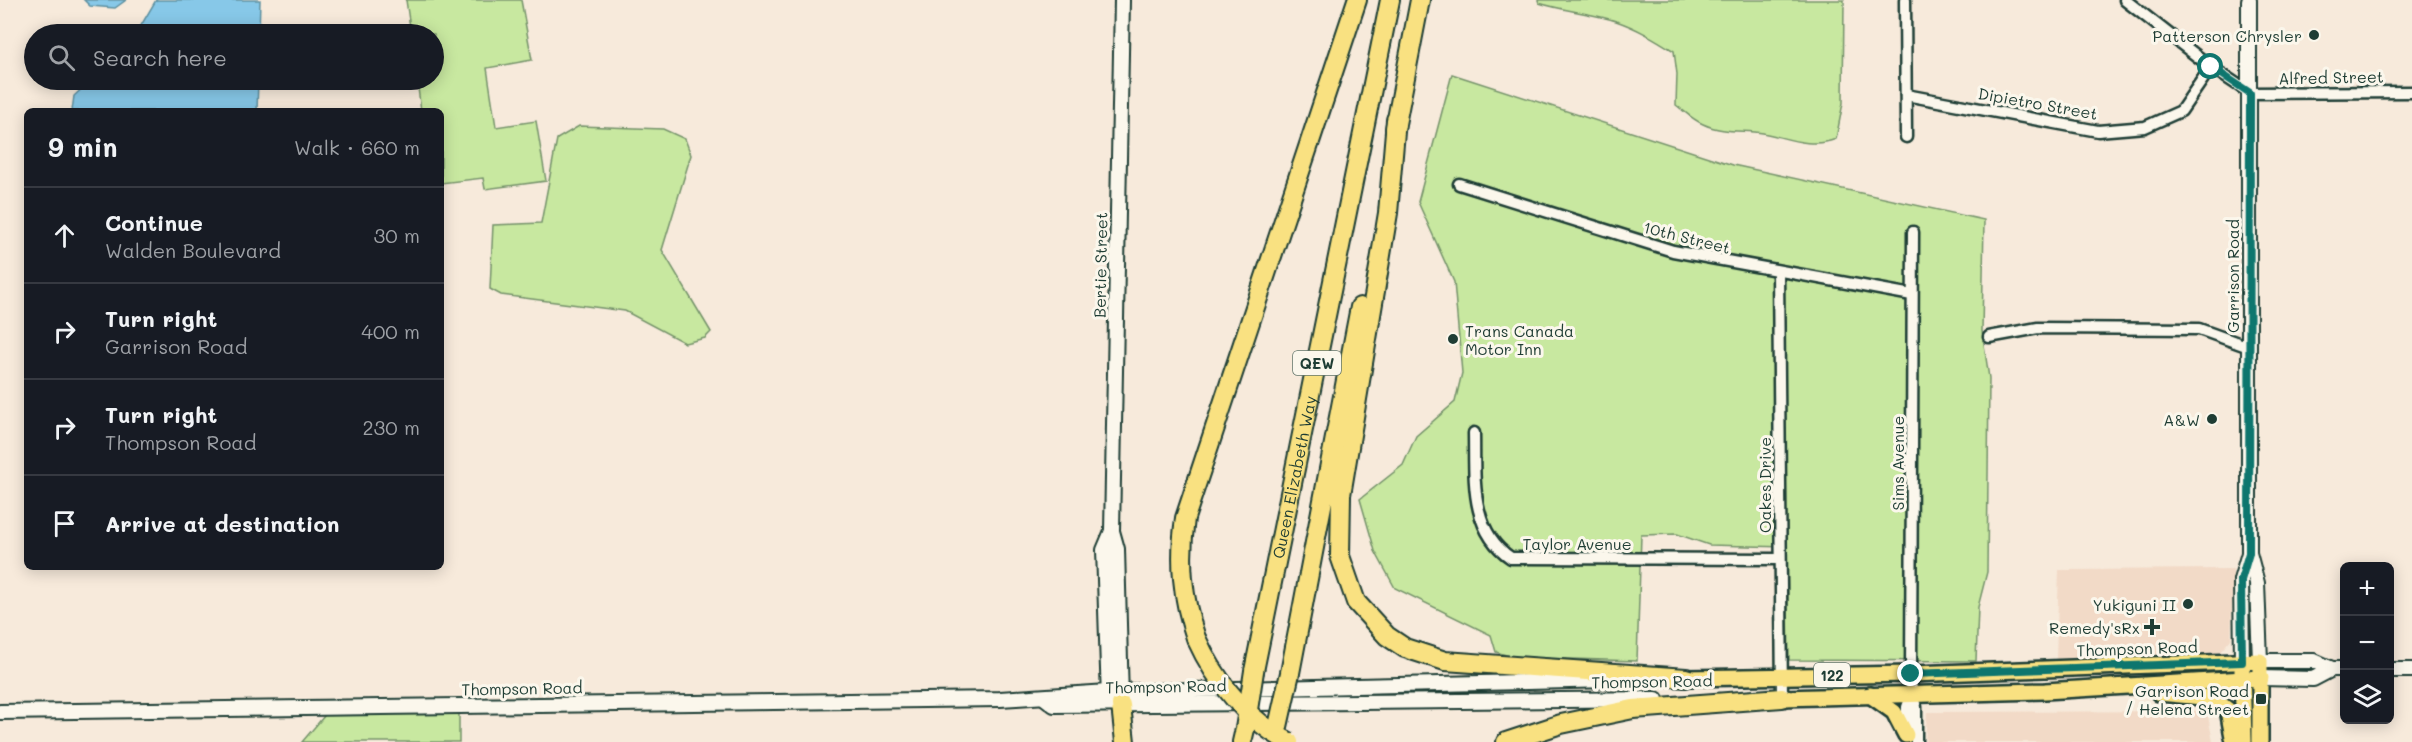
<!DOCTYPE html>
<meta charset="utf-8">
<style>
:root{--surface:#171b24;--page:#242831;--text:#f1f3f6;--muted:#9ea1a6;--line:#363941}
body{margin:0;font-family:Mali,sans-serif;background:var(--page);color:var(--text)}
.controls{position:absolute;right:18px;bottom:18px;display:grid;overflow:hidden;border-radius:9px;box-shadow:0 3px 15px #0003}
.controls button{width:54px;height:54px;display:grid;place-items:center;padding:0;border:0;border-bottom:2px solid var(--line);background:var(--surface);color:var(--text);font:30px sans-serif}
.stop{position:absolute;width:18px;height:18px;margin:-14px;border:4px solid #0f766e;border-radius:50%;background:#fff}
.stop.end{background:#0f766e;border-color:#fff;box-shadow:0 2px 6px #0008}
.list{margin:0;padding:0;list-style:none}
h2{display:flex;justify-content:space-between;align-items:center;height:78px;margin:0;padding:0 24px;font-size:26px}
h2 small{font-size:20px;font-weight:400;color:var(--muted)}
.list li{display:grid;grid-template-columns:39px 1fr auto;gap:18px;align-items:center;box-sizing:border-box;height:96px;padding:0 24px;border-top:2px solid var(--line)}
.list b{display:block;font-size:22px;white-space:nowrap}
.list p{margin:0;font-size:20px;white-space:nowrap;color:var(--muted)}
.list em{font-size:20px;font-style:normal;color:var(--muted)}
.icon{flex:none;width:33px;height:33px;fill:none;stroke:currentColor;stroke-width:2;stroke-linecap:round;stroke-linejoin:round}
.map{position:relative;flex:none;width:2412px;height:742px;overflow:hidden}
.search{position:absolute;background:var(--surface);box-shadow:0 3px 15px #0003;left:24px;top:24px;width:420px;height:66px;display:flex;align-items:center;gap:15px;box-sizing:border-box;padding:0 21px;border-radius:33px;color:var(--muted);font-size:22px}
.panel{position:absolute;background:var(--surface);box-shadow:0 3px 15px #0003;left:24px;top:108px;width:420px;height:462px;border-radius:9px}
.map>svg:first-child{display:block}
</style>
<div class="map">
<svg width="2412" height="742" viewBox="0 0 2412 742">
<rect width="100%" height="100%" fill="#f7eadb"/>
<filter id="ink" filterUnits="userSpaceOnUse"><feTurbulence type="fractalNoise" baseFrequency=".0167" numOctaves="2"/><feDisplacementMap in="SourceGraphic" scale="12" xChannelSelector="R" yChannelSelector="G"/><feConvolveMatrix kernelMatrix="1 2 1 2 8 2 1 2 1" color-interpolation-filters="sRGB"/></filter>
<g filter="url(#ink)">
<!-- built -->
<g fill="#f2dac7">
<polygon points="2233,569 2231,639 2215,658 2056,659 2059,570"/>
<polygon points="2207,711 2213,742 1925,742 1927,712"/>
</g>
<!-- green -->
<g fill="#c8e8a0" stroke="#74926a" stroke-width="1.5">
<polygon points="406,0 521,0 532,60 487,68 496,127 536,121 546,181 485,189 483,178 441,183 441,111 421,111 417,80 434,80 434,34 411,34"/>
<path d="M 1538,0 L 1844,0 L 1843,103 L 1836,139 C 1811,149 1787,138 1763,133 C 1743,130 1722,133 1703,124 C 1693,120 1684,111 1676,105 L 1677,74 L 1674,51 C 1655,39 1637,28 1616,21 C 1591,13 1564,11 1539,3 Z"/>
<polygon points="1452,74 1733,165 1984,220 1982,331 1989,378 1987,572 1978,607 1976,661 1789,660 1787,547 1709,545 1677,534 1641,535 1637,661 1513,657 1496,652 1491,635 1395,588 1375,551 1360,499 1403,465 1416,436 1455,402 1462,373 1454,282 1418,202"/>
<polygon points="579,126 663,129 685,139 691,155 662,250 711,332 705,338 685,343 625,311 501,295 490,289 493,225 541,223 557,139"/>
<polygon points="459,712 459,742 302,742 325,715"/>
</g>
<!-- water -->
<g fill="#87c8e8" stroke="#5d90a0" stroke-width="1.5">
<polygon points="84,0 126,0 115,8 90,6"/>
<polygon points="156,0 260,0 259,34 136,34"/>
<polygon points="91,80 258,80 257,111 72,111 74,96"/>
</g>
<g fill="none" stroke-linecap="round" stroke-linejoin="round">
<!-- street casing -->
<g stroke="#1f3d34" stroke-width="15">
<g id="street">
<polyline points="1905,0 1906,137"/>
<polyline points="2125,0 2211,67 2250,93 2412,92"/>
<polyline points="1906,95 2098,131 2145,127 2181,111 2211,67"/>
<polyline points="1459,184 1673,251 1912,295"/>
<polyline points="1913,232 1911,674 1912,694 1916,707 1916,742"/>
<polyline points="1778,272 1782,698"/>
<polyline points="1989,337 2038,328 2199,329 2249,347"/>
<path d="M 1474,433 C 1475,477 1469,530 1511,558 L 1779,559"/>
<polyline points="1907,735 1907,707 1912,694"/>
</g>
</g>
<!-- secondary casing -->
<g stroke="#1f3d34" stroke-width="18">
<g id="secondary">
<polyline points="2249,0 2249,553 2257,583 2260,661 2314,661 2332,669 2344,669"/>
<polyline points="2242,662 2241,580 2249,553"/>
<polyline points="2390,670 2412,670"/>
<polyline points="2261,678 2313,679 2332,669"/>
<polyline points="1045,698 1054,705 1656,699"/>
<polyline points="1109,699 1104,550 1112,531"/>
<polyline points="1121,699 1117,549 1112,531 1122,0"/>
<polyline points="0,712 1000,699 1108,692 1611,680"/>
</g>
</g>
<!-- primary casing -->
<g stroke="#1f3d34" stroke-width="20">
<g id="primary">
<polyline points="2242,670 2244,742"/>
<polyline points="1686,678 1911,674 2260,661 2260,742"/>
<polyline points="2159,693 2213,698 2228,710 2234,742"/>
<polyline points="1870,695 1894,712 1906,735"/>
<polyline points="1782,698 2045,691 2261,678"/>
</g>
</g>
<!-- highway casing -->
<g stroke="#1f3d34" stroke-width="22">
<g id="highway">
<polyline points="1396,120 1388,213 1341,495 1340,556 1356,602 1387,636 1405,648 1445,661 1686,678"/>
<polyline points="1395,129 1420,0"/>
<path d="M 1196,638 C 1182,597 1179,561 1185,518 L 1357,0"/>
<path id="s1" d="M 1254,671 L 1390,0"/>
<polyline points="1290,673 1360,307"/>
<polyline points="1121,705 1125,742"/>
<polyline points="1242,742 1245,729"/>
<polyline points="1506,742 1561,724 1633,709 1782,698"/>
</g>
</g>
<!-- street -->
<use href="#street" stroke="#fbf7ec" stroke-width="10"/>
<!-- secondary -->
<use href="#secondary" stroke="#fbf7ec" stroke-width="14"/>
<!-- primary -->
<use href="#primary" stroke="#f9e181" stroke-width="15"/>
<!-- highway -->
<use href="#highway" stroke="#f9e181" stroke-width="18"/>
<!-- highway-bridge casing -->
<g stroke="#1f3d34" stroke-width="22" stroke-linecap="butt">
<g id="highway-bridge">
<path d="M 1196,638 C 1216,682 1246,719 1289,742"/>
<polyline points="1245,729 1254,671"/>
<polyline points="1277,731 1290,673"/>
</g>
</g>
<!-- highway-bridge -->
<use href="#highway-bridge" stroke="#f9e181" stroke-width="18"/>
</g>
</g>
<g fill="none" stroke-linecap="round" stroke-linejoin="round" filter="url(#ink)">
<!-- route -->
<polyline stroke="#0f766e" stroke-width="8" points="1911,674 2242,662 2241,580 2249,553 2250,93 2211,67"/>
</g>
<!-- markers -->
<g fill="#1f3d34" stroke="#fbf7ec" stroke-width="2">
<circle cx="2314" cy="35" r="6"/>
<circle cx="1453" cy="339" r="6"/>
<circle cx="2212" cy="419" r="6"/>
<circle cx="2188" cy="604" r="6"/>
<path d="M2149 618h6v6h6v6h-6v6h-6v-6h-6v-6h6z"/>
<rect x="2255" y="693" width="12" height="12" rx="3"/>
</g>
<g text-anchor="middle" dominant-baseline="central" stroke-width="6" stroke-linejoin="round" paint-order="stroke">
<!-- shield labels -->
<g fill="#fbf7ec" stroke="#61756b" stroke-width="1.5">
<rect x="1293" y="351" width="48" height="24" rx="4.5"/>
<rect x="1814" y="663" width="36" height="24" rx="4.5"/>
</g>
<g font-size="15" font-weight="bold" fill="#1f3d34">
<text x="1317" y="363">QEW</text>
<text x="1832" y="675">122</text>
</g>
<!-- poi labels -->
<g font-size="16" fill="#1f3d34" stroke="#fbf7ec" text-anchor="end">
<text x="2302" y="35">Patterson Chrysler</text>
<text x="1465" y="330" text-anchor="start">Trans Canada<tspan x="1465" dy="18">Motor Inn</tspan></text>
<text x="2200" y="419">A&amp;W</text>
<text x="2176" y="604">Yukiguni II</text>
<text x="2140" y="627">Remedy'sRx</text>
<text x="2249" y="690">Garrison Road<tspan x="2249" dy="18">/ Helena Street</tspan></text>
</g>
<!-- street labels -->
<g font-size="16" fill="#1f3d34" stroke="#fbf7ec">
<text transform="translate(2331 77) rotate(-1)">Alfred Street</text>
<text transform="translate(2038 103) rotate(10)">Dipietro Street</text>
<text transform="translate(1687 237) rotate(14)">10th Street</text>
<text transform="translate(1100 265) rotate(-89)">Bertie Street</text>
<text transform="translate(2232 276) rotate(-90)">Garrison Road</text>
<text transform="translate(1897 463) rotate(-90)">Sims Avenue</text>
<text stroke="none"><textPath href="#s1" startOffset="198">Queen Elizabeth Way</textPath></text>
<text transform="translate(1764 485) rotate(-90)">Oakes Drive</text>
<text x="1577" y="543">Taylor Avenue</text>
<text transform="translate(2137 648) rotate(-2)">Thompson Road</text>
<text transform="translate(1652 681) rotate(-1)">Thompson Road</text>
<text transform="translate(1166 686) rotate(-1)">Thompson Road</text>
<text transform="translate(522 688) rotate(-1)">Thompson Road</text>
</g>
</g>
</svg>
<div class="controls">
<button>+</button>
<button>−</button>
<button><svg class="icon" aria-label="layers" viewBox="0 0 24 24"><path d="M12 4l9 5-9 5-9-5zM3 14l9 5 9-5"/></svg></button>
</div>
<div class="stop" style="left:2211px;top:67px"></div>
<div class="stop end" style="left:1911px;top:674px"></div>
<div class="search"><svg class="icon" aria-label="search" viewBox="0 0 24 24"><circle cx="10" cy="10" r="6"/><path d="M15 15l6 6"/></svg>Search here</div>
<section class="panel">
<h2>9 min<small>Walk · 660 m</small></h2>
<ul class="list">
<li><svg class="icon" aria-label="ahead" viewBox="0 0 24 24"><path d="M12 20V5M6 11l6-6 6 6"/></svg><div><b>Continue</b><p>Walden Boulevard</p></div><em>30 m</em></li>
<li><svg class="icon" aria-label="right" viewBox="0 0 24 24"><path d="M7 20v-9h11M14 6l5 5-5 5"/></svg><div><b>Turn right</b><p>Garrison Road</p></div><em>400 m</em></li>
<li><svg class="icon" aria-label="right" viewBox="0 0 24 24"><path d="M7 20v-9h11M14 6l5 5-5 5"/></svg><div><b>Turn right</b><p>Thompson Road</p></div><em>230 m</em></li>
<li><svg class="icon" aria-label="arrive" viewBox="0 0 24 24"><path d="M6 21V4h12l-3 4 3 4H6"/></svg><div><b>Arrive at destination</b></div></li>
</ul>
</section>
</div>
